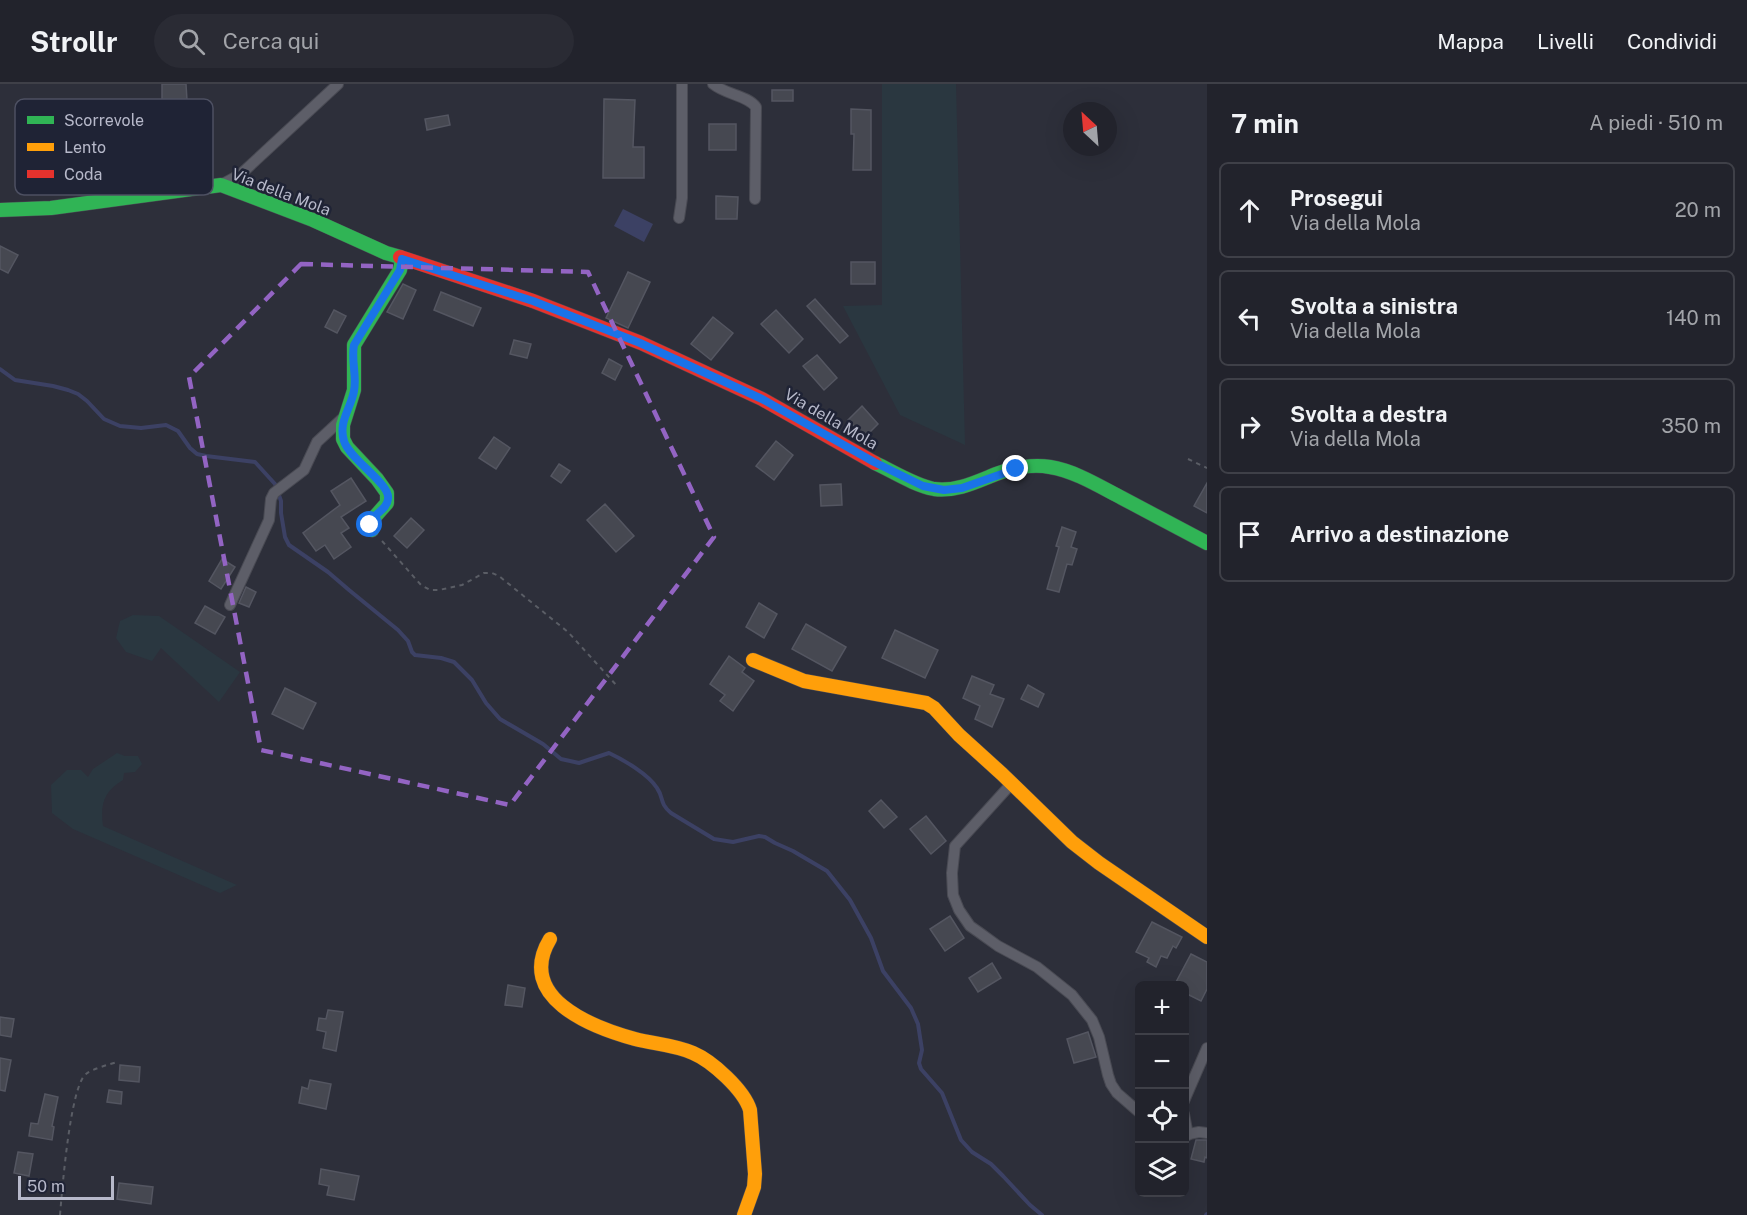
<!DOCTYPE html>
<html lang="it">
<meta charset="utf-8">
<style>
:root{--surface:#22232c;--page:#2a2b34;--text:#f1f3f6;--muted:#a2a4a9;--line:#3f4048}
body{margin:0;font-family:"Public Sans",sans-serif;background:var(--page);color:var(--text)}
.controls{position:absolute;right:18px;bottom:18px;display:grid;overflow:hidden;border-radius:9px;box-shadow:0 6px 24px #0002}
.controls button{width:54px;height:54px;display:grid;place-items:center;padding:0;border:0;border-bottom:2px solid var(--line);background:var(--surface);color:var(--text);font:30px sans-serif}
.compass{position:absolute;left:1063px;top:18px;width:54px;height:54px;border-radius:50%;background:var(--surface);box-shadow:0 6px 24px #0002;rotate:334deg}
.scale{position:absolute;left:18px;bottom:15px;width:96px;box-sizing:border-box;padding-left:6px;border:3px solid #b7b9ca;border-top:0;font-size:16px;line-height:21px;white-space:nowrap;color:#b7b9ca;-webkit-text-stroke:4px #1f2335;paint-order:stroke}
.stop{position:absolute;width:18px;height:18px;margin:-14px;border:4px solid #1a73e8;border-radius:50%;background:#fff}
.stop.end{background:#1a73e8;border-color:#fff;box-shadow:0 2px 6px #0008}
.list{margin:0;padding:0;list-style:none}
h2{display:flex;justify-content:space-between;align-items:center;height:78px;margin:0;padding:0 24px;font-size:26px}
h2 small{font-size:20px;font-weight:400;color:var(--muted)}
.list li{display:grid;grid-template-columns:39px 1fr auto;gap:18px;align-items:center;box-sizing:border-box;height:96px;margin:0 12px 12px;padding:0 12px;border:2px solid var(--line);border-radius:9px}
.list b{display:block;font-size:22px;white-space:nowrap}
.list p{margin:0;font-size:20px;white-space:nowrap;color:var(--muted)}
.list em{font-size:20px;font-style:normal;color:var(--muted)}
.icon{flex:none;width:33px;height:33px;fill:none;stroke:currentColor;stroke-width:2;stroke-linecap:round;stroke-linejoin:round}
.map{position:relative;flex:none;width:1207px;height:1131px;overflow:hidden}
header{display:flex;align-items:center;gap:36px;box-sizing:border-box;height:84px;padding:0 30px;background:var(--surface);border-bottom:2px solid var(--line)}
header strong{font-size:28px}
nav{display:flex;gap:33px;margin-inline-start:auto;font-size:21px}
.search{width:420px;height:54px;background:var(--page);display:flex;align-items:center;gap:15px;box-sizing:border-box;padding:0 21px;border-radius:33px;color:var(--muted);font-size:22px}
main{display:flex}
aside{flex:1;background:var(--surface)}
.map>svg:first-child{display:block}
</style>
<header>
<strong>Strollr</strong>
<div class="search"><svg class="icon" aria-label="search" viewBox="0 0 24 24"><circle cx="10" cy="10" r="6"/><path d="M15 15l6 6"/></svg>Cerca qui</div>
<nav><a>Mappa</a><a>Livelli</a><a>Condividi</a></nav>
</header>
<main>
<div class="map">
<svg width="1207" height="1131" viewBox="0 0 1207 1131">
<rect width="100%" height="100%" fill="#2d2f3a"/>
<!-- green -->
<g fill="#2a3740">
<polygon points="882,0 956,0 965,361 900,331 843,222 882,221"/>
<polygon points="133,531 159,532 240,588 219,618 161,564 152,577 126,568 116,554 120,537"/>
<path d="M 117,669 L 125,672 L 138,672 L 142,680 L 135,688 L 124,689 L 123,696 C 104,707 100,720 103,742 L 237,801 L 220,809 L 73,745 L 52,729 L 51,701 L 67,686 L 81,686 L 88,693 L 93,685 Z"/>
</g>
<!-- water -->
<polygon fill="#3c4164" points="623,125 653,140 644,158 614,142"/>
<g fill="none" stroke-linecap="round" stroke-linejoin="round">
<!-- stream -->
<g stroke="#3c4164" stroke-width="4">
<path d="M 0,285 L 15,296 L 53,302 L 68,306 L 78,310 L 87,317 L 104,335 L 120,342 L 141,344 L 166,341 L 178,347 L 190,364 L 197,370 L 206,372 L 255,378 L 275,400 L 281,417 L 281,429 L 285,453 L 289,461 L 328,488 L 349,506 L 398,546 L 408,557 L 412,568 L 415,571 L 441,574 L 454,578 L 472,596 L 486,619 L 500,635 L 543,660 L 561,675 L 579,679 L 609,669 C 624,676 648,690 657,704 C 664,714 659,719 671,729 L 714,755 L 733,758 L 759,752 L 765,753 L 775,759 L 793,767 L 827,787 L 850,816 L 871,854 L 883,887 L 911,924 L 918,940 L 922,966 L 919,979 L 921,985 L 942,1009 L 961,1056 L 972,1068 L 991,1080 L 1003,1092 L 1030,1121 L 1042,1131"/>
<polyline points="1206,1131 1207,1130"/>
</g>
</g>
<!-- building -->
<g fill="#464851" stroke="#545661" stroke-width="1.5">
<polygon points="162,0 186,0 187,16 162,17"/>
<rect x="772" y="6" width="21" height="11"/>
<polygon points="604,15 635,16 633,63 644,63 644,94 603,94"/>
<polygon points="851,25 871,26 871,86 853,86 854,50 851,50"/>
<polygon points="448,31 450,41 427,46 425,35"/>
<rect x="709" y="40" width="27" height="26"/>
<polygon points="716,112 738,113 737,135 716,135"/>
<polygon points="0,162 18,171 8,189 0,185"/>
<rect x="851" y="178" width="24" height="22"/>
<polygon points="628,188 650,198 628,244 606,234"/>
<polygon points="403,200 416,206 403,235 387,228"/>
<polygon points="441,208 481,224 473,242 434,226"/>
<polygon points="815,215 848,252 840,259 807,222"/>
<polygon points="334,226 346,232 337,249 325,243"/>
<polygon points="776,226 803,255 789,269 761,240"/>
<polygon points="713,233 733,249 711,276 691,260"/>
<polygon points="514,256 531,260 527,274 510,270"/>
<polygon points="817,271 837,294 824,306 803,282"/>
<polygon points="609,275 622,282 615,296 602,289"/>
<polygon points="862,322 878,340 865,353 848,336"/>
<polygon points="494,353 510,364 496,385 479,374"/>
<polygon points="776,357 793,371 774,396 756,382"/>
<polygon points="559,380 570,387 561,399 551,392"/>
<polygon points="351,394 366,417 341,433 349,444 341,449 351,463 334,475 325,461 316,467 303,449 340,421 331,407"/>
<polygon points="1207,399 1207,429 1194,422"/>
<polygon points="841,400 842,421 821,422 820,401"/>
<polygon points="605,420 634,452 616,468 587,436"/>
<polygon points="411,434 424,446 407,464 394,452"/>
<polygon points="1062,443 1076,448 1071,463 1077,465 1072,481 1067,480 1059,508 1047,505 1059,463 1056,462"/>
<polygon points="222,475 235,483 221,505 209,497"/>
<polygon points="246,503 256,508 249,523 239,519"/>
<polygon points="759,519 777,530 764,554 746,543"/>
<polygon points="205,522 225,533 215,550 195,539"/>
<polygon points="806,540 846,563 832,587 792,565"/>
<polygon points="895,546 938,566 925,594 882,574"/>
<polygon points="729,572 745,584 742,588 754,597 733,627 720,617 725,611 710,600"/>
<polygon points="972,592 994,601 990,610 1004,615 992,643 975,635 980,622 963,614"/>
<polygon points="1028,601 1044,610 1038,623 1021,615"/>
<polygon points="285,604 316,619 303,645 272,630"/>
<polygon points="881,716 897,733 884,744 869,727"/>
<polygon points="926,732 946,757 931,770 910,745"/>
<polygon points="950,832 964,854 945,867 930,845"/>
<polygon points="1152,838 1182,853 1176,864 1173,862 1167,874 1161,872 1156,883 1147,878 1149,874 1136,868"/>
<polygon points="1191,870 1207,878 1207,905 1201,917 1185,909 1185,902 1175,900"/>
<polygon points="992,879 1001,894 978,908 969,894"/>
<polygon points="508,901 525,904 522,923 505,921"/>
<polygon points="328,926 343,928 336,967 323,964 326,948 317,946 319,934 326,935"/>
<polygon points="0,933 14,935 11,953 0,951"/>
<polygon points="1088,948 1096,973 1074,979 1067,955"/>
<polygon points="0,974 11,976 5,1007 0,1006"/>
<polygon points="120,981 140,983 139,998 119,996"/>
<polygon points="310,996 331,1000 326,1025 299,1019 302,1003 308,1005"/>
<polygon points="109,1006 122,1008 121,1020 107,1018"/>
<polygon points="45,1010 58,1013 52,1042 54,1043 52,1056 29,1052 31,1039 38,1040"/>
<polygon points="1196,1056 1207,1056 1207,1074 1205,1073 1204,1078 1191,1075"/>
<polygon points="18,1068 33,1070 29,1092 14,1089"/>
<polygon points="321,1085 359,1092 354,1116 327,1111 329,1102 319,1100"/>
<polygon points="119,1099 153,1103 151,1120 117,1115"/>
</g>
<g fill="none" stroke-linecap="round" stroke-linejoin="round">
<!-- street casing -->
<g stroke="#494a53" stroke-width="12">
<g id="street">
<path d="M 713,0 C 726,11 747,11 756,23 L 755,115"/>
<polyline points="221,101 241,90 338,0"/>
<polyline points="679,134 682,114 682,0"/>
<polyline points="230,521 269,436 271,415 274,409 304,386 317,358 343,334"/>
<polyline points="1012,699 955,762 952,789 953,811 959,826 970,842 980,849 998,862 1037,883 1072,911 1092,936 1099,953 1108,991 1111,1000 1117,1009 1140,1029"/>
<polyline points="1184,1017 1207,964"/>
<polyline points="1184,1030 1188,1051"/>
<polyline points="1184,1051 1199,1048 1207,1049"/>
</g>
</g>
<!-- fast casing -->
<g stroke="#494a53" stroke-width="15">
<g id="fast">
<polyline points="0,126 51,124 221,101 313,136 386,169 400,173"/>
<path d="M 875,379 C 894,388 914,401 934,405 C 956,408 976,398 996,390 C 1012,384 1033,380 1050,383 C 1075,387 1099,402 1122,414 C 1150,429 1179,444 1207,459"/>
<polyline points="372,446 371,437 387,419 387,409 377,395 347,363 343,355 343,341 354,306 354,261 400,186 402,175"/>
</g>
</g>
<!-- slow casing -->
<g stroke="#494a53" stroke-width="15">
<g id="slow">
<polyline points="753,576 804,597 926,619 934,624 959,651 1002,690 1072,758 1099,779 1207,853"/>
<path d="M 550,855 C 515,913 591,943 635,955 C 654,960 675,961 693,969 C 712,977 744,1006 750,1026 L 755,1090 L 754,1103 L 744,1131"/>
</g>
</g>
<!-- jam casing -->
<g stroke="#494a53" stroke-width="15">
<polyline id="jam" points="400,173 533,217 641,259 762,315 875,379"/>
</g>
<!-- path -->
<g stroke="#5a5d65" stroke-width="2" stroke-dasharray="4.5 4.5" stroke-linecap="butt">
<polyline points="1188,375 1207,384"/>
<polyline points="382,457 421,501 430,506 439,506 462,501 484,489 492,489 499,492 568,548 618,603"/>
<path d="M 60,1131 C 62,1108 70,1002 86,990 C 94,984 108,981 117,978"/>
</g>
<!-- street -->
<use href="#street" stroke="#5d5e68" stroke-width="10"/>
<!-- fast -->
<use href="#fast" stroke="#30b455" stroke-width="14"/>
<!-- slow -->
<use href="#slow" stroke="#ff9f0a" stroke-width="14"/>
<!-- jam -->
<use href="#jam" stroke="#e5322d" stroke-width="14"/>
</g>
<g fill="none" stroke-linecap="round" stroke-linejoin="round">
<!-- route -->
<path stroke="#1a73e8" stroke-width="8" d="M 370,441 C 372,429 387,427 388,415 C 391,400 349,375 344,357 C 338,338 351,324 354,307 C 357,292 351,276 354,261 L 400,186 L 402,175 L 533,217 L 640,259 L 762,315 L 874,378 L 923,402 L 944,406 L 962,404 L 1016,385"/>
</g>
<!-- marked area -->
<path fill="none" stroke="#9364c3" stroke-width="4.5" stroke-dasharray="12 8" stroke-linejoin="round" d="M 301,180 L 588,188 L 714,453 L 510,721 L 261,666 L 189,293 Z"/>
<g text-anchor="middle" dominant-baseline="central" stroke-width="5" stroke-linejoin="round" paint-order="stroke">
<!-- street labels -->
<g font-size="16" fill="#b7b9ca" stroke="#1f2335">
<text transform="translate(281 108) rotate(21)">Via della Mola</text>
<text transform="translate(831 335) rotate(30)">Via della Mola</text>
</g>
</g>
<!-- legend -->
<rect x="15" y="15" width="198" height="96" rx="9" fill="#1f2335" stroke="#4d5062" stroke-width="1.5"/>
<rect x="27" y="32" width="27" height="8" fill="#30b455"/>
<rect x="27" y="59" width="27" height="8" fill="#ff9f0a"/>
<rect x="27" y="86" width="27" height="8" fill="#e5322d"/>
<g font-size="16" fill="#b7b9ca">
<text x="64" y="42">Scorrevole</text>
<text x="64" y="69">Lento</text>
<text x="64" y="96">Coda</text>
</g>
</svg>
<div class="controls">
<button>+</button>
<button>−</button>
<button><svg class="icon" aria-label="locate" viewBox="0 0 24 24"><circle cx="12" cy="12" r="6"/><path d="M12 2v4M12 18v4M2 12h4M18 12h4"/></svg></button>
<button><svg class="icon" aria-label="layers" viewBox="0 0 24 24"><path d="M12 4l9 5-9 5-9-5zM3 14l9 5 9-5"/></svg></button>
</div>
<svg class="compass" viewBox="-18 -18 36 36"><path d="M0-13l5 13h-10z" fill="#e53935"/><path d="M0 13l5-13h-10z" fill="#a2a4a9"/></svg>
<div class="scale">50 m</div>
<div class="stop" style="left:370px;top:441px"></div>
<div class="stop end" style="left:1016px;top:385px"></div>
</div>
<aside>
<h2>7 min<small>A piedi · 510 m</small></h2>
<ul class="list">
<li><svg class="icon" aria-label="ahead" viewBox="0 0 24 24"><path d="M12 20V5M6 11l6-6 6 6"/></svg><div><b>Prosegui</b><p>Via della Mola</p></div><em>20 m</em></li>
<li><svg class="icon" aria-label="left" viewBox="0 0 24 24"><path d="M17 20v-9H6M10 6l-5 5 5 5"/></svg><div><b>Svolta a sinistra</b><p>Via della Mola</p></div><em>140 m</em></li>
<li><svg class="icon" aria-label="right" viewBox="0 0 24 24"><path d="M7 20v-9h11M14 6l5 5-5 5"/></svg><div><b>Svolta a destra</b><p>Via della Mola</p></div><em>350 m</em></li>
<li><svg class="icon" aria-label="arrive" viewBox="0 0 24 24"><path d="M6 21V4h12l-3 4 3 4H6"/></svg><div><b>Arrivo a destinazione</b></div></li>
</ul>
</aside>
</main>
